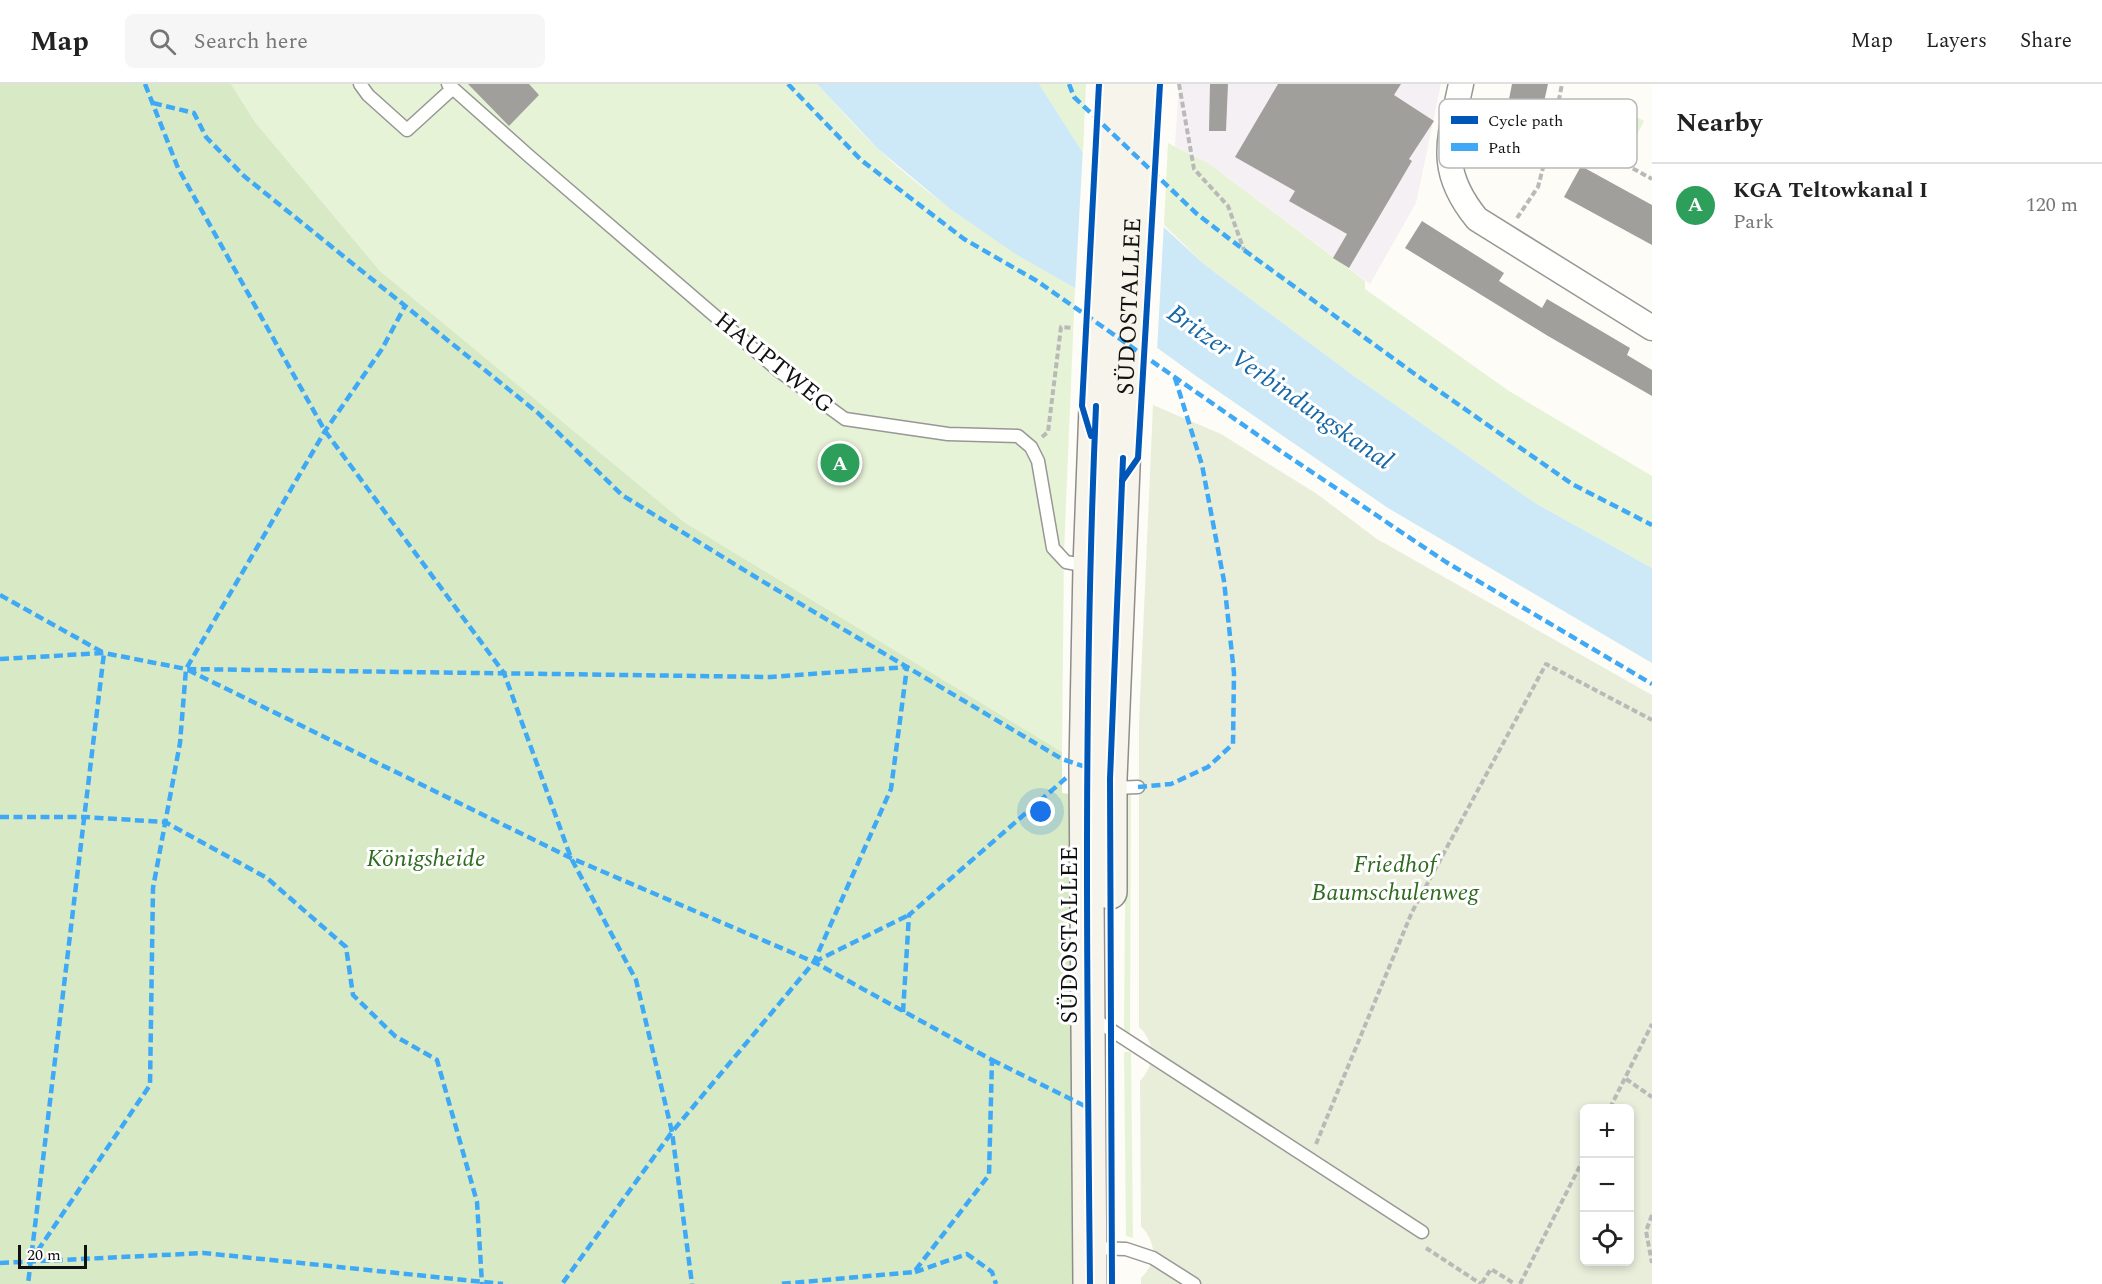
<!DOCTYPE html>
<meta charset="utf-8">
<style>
:root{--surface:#fff;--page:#f6f6f6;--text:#222;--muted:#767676;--line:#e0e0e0;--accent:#ea580c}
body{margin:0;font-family:Spectral,serif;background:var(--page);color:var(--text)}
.controls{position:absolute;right:18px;bottom:18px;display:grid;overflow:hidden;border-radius:9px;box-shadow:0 3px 9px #0003}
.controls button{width:54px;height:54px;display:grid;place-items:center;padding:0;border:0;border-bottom:2px solid var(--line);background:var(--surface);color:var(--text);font:30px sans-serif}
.scale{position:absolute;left:18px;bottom:15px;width:69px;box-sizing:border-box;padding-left:6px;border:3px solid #111;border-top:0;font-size:16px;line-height:21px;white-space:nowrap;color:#111;-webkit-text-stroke:4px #fff;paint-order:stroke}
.you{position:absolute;left:1041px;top:728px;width:21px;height:21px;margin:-15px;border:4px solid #fff;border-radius:50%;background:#1a73e8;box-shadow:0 0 0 9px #1a73e833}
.badge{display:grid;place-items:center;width:39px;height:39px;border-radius:50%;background:var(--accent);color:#fff;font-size:20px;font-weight:700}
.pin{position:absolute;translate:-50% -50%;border:3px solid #fff;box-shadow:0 2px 6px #0006}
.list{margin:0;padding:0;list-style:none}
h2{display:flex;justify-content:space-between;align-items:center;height:78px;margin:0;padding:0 24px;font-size:26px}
h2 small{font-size:20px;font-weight:400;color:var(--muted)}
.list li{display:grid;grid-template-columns:39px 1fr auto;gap:18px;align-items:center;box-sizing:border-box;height:84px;padding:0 24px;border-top:2px solid var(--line)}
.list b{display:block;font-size:22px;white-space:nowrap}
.list p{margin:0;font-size:20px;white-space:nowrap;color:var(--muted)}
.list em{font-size:20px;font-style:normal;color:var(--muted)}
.icon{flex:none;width:33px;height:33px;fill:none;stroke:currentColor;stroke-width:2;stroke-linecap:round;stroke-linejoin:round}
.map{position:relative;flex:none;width:1652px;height:1200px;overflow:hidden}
header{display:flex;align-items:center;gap:36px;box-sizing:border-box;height:84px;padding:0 30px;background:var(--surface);border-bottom:2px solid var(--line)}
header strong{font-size:28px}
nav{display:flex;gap:33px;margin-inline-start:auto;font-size:21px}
.search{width:420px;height:54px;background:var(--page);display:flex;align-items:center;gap:15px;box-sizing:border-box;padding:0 21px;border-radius:9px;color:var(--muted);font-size:22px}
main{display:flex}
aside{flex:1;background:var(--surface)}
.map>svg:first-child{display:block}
</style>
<header>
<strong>Map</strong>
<div class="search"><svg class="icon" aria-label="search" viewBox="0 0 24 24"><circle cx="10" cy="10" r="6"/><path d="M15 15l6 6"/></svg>Search here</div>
<nav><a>Map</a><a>Layers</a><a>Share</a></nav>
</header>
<main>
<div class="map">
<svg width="1652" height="1200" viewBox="0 0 1652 1200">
<rect width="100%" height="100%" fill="#fdfcf7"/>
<!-- industrial -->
<polygon fill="#f5f0f3" points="1179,0 1441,0 1416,119 1370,200 1208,79 1175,62"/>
<!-- green -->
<g fill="#e7f3d7">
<path d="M 231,0 L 817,0 C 837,21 856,44 877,64 C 936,120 1005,163 1075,204 L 1064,468 L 1062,668 L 684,438 L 380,187 L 255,38 Z"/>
<polygon points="1039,0 1086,0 1083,69"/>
<polygon points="1628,28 1644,37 1628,68 1611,60"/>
<polygon points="1168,59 1208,79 1365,197 1365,205 1509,307 1652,392 1652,484 1535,419 1354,292 1205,181 1164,141"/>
<polygon points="1131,710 1130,951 1124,946 1126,712"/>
<polygon points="1124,968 1131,968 1133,1154 1126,1152"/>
</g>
<!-- forest -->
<polygon fill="#d8eac5" points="0,0 231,0 255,38 380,187 684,438 1062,668 1062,709 1070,710 1075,1200 0,1200"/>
<!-- cemetery -->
<path fill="#e9eedb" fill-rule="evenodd" d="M 1153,321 L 1221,350 L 1317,410 L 1377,455 L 1652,611 L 1652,1200 L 1141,1200 L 1141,1194 C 1158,1178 1156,1158 1141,1142 L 1140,997 C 1155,981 1156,959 1139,943 L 1139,639 ZM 1584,1024 L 1630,1024 L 1630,1178 L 1584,1178 Z"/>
<!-- water -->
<polygon fill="#cde8f7" points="817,0 1039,0 1083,69 1205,181 1354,292 1535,419 1652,484 1652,579 1388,424 1196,292 1075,204 1014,169 949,124 877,64"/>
<!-- pier -->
<polygon fill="#fdfcf7" points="1083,64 1164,138 1157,267 1075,208"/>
<!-- building -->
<g fill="#a19f9c">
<polygon points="468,0 529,0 539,11 509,42"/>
<polygon points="1210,0 1228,0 1226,47 1209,47"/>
<polygon points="1278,0 1401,0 1394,11 1434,37 1409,75 1412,77 1349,184 1333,174 1347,150 1289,117 1295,107 1235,73"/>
<polygon points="1512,0 1548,0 1532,72 1499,65"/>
<polygon points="1581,82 1652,121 1652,161 1564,113"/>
<polygon points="1422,137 1504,189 1499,197 1542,224 1547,215 1630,264 1627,271 1652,286 1652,312 1548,252 1405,164"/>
</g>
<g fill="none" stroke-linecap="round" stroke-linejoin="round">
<!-- lane casing -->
<g stroke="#979795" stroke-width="15">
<g id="lane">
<polyline points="360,0 368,11 407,46 452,5"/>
<polyline points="448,0 529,72 779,287 845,335 948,350 1018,352 1031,363 1038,377 1053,464 1066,478 1088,482"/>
<polyline points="1112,704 1138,703"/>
<polyline points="1091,933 1422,1148"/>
<polyline points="1091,1164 1126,1165 1153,1174 1194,1200"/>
</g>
</g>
<!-- street casing -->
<g stroke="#979795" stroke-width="27">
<path id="street" d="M 1461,0 C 1449,57 1437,86 1477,135 L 1652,244"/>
</g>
<!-- secondary casing -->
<g stroke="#8e8d8b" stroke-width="36">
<g id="secondary">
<path id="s1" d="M 1110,808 L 1110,695 L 1139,0"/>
<polyline points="1090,1200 1086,683 1090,483 1097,297 1113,0"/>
</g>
</g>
<!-- path -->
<g stroke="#b9b9b8" stroke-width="4" stroke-dasharray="6 3" stroke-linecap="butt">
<polyline points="1179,0 1194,85 1228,122 1244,166"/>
<polyline points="1554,41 1652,95"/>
<polyline points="1517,134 1538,103 1554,41 1562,0"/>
<polyline points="1042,353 1048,348 1061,243 1072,244"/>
<polyline points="1626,995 1652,1013"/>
<polyline points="1610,1024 1652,940"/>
<polyline points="1316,1060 1412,828 1546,580 1652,636"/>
<polyline points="1652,1131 1646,1147 1652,1179"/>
<polyline points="1426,1164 1481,1200"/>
<polyline points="1482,1199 1491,1185 1515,1200"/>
<polyline points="1520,1200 1584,1074"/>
</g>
<!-- lane -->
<use href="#lane" stroke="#fffffe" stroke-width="12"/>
<!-- street -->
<use href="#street" stroke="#fffffe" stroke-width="24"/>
<!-- secondary -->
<use href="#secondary" stroke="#f6f4eb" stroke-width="33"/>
<!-- quiet -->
<g stroke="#3fa9f5" stroke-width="4.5" stroke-dasharray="9 4.5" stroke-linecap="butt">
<polyline points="145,0 178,84 325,347 504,589 571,774 636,896 672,1048 692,1200"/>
<polyline points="788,0 861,76 964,155 1037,197 1282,368 1446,478 1652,600"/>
<polyline points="1069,0 1074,13 1197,130 1244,166 1412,288 1572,400 1652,441"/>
<polyline points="153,19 194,29 206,53 244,92 538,329 622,411 762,497 1062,675 1086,683"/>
<polyline points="0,511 104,569 28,1200"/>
<polyline points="0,575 104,569 186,585 771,593 907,583 891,705 814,878 672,1048 562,1200"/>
<polyline points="188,586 571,774 814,878 992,976 989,1091 914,1188 780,1200"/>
<polyline points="1138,703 1171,700 1208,683 1233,660 1234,589 1224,497 1202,381 1175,294"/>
<polyline points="0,733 84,733 165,738 267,794 346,863 353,911 395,952 437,976 477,1118 482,1200"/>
<polyline points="814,878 909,831"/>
<polyline points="903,928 909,831 1066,694"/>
<polyline points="992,976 1089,1024"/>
<polyline points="30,1178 150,1001 153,804 180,659 186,585 325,347 382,265 405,222"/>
<polyline points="0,1179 204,1169 503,1200"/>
<polyline points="915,1188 967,1170 992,1188 996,1200"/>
</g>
<!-- cycleway casing -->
<g stroke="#fff" stroke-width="10">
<g id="cycleway">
<polyline points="1091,352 1082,322 1099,0"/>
<polyline points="1122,397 1138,374 1160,0"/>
<path d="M 1090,1200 C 1087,907 1083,615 1096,322"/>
<polyline points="1112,1200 1110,695 1123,374"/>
</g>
</g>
<!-- cycleway -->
<use href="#cycleway" stroke="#0057b8" stroke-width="6"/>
</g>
<g text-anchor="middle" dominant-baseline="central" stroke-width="6" stroke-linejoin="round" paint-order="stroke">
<!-- street labels -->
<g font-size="24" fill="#111" stroke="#fff">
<text stroke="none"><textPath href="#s1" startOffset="586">SÜDOSTALLEE</textPath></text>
<text transform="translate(774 279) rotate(39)">HAUPTWEG</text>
<text transform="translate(1070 851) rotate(-90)">SÜDOSTALLEE</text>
</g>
<!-- park labels -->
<g font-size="24" font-style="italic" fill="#2f6b1f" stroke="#fff">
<text x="426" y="775">Königsheide</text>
<text x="1395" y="781">Friedhof<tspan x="1395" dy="28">Baumschulenweg</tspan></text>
</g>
<!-- water labels -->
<g font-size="26" font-style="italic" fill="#1768a6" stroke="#fff">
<text transform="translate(1280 303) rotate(35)">Britzer Verbindungskanal</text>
</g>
</g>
<!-- legend -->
<rect x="1439" y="15" width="198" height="69" rx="9" fill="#fff" stroke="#b8b8b8" stroke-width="1.5"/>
<rect x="1451" y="32" width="27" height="8" fill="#0057b8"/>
<rect x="1451" y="59" width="27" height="8" fill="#3fa9f5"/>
<g font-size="16" fill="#111">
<text x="1488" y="42">Cycle path</text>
<text x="1488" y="69">Path</text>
</g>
</svg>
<div class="controls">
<button>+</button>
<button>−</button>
<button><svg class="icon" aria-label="locate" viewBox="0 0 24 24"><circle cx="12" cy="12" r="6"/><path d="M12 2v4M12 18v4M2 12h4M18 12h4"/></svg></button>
</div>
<div class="scale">20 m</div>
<div class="you"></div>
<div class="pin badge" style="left:840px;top:379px;background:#2e9e5b">A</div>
</div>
<aside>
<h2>Nearby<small></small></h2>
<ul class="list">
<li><span class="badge" style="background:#2e9e5b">A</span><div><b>KGA Teltowkanal I</b><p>Park</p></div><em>120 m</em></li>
</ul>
</aside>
</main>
